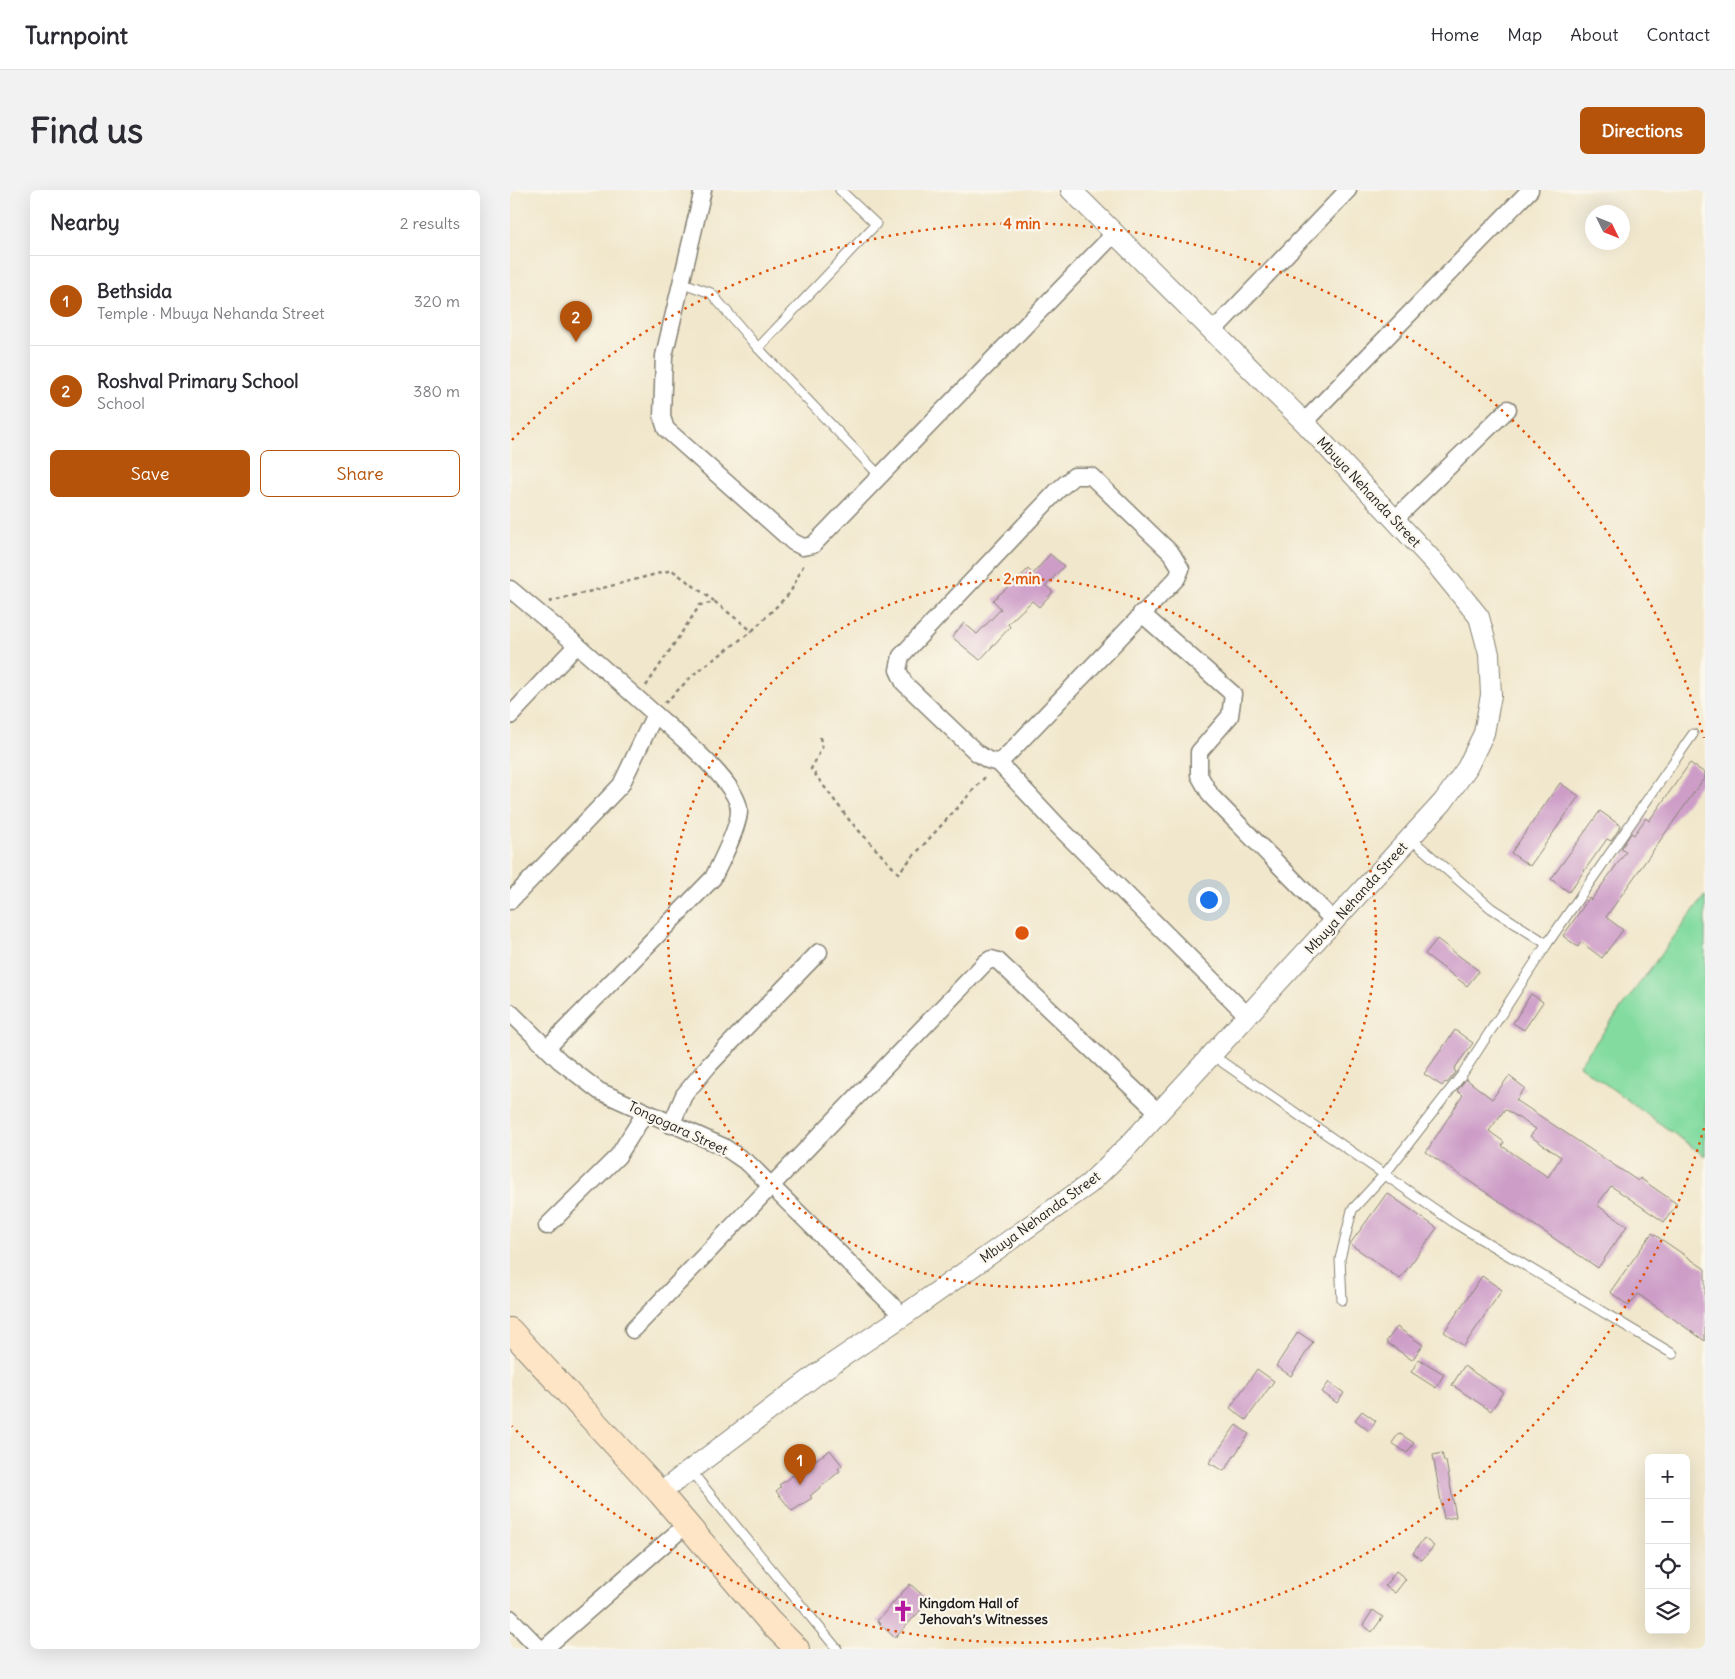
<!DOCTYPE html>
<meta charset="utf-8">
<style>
:root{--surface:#fff;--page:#f2f2f3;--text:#2b2b33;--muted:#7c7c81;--line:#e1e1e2;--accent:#b45309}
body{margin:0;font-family:Delius,sans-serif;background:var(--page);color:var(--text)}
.controls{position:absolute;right:15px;bottom:15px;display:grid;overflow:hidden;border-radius:8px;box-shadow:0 5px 20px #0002}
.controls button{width:45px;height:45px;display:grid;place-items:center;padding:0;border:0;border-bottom:1px solid var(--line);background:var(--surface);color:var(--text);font:25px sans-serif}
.compass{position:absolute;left:1075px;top:15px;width:45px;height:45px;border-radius:50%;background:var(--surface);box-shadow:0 5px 20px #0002;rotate:133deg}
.you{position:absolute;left:698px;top:709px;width:18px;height:18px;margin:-12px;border:4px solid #fff;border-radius:50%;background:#1a73e8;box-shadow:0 0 0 8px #1a73e833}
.badge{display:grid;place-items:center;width:32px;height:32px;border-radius:50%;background:var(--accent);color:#fff;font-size:16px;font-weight:700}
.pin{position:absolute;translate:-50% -41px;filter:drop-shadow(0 1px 2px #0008)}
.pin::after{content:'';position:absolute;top:26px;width:18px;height:15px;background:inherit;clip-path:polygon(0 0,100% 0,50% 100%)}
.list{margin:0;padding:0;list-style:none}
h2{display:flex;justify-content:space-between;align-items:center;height:65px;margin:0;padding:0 20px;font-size:21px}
h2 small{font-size:16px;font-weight:400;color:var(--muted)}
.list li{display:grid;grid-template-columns:32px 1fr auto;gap:15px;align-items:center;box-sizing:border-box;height:90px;padding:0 20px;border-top:1px solid var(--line)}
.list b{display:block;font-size:19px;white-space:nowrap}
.list p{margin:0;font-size:16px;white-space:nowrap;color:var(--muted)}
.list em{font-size:16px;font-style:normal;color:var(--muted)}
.actions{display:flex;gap:10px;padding:15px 20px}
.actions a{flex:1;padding:11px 0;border:1px solid var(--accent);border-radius:8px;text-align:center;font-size:18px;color:var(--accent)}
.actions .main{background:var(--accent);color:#fff}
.icon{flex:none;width:28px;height:28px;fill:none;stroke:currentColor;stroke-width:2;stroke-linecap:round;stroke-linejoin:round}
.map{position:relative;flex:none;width:1195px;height:1459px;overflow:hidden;border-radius:8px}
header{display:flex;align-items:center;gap:30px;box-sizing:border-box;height:70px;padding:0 25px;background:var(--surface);border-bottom:1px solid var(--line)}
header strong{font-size:24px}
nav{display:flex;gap:28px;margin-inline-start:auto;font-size:18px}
.intro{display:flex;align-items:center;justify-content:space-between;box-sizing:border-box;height:120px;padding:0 30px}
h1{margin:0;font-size:35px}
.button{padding:12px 22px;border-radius:8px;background:var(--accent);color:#fff;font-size:18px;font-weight:700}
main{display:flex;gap:30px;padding:0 30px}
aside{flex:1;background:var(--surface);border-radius:8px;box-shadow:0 5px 20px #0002}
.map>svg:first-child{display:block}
</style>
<header>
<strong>Turnpoint</strong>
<nav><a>Home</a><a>Map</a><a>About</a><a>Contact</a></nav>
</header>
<div class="intro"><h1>Find us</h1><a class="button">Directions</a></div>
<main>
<aside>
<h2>Nearby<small>2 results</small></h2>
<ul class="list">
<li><span class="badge">1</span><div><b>Bethsida</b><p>Temple · Mbuya Nehanda Street</p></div><em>320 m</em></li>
<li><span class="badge">2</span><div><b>Roshval Primary School</b><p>School</p></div><em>380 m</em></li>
</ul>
<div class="actions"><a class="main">Save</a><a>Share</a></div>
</aside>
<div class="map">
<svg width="1195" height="1459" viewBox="0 0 1195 1459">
<rect width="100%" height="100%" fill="#fbf7ec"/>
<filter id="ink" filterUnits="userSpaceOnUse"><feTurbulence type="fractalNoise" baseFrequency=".02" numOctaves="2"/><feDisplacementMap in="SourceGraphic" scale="10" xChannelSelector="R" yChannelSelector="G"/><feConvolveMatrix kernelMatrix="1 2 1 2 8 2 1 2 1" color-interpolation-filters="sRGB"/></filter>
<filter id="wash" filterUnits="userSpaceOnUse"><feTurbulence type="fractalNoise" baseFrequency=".0096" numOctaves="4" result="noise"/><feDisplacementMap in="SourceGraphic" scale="20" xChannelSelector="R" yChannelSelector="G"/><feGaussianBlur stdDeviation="1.12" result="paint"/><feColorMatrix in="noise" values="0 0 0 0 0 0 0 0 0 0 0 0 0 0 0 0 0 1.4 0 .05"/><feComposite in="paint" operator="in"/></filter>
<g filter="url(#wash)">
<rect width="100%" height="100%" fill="#f1e7cc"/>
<!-- green -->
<polygon fill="#83dba0" stroke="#507c5e" points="1195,705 1195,966 1069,875"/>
<g id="blocks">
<!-- building -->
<g fill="#cd9dc8" fill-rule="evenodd">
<polygon points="540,364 554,376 536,396 543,402 529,417 522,411 498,434 500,437 470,470 442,447 454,433 467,444 491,419 483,410 499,396 500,397 518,379 523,384"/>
<polygon points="1180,573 1195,583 1195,587 1096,727 1113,740 1092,768 1071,752 1068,757 1053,746 1079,708 1081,710 1116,662 1111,659 1121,643 1124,645 1136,628 1139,631"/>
<polygon points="1050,593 1069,606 1020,676 1001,663"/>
<polygon points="1090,621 1111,636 1101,651 1097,649 1059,702 1041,689"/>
<polygon points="927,749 969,781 957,796 915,764"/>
<polygon points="1021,804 1033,812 1014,840 1003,833"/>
<polygon points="945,840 963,853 944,879 946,882 937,893 935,892 932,896 914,884"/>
<path d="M 999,886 L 1015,898 L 1006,910 L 1128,991 L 1130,988 L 1167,1014 L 1154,1032 L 1101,996 L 1087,1015 L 1117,1036 L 1088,1078 L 916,962 L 953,905 L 947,901 L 956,889 L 982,909 ZM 995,919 L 1026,939 L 1020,946 L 1051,967 L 1038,987 L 992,956 L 994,952 L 979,941 Z"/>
<polygon points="877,1003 927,1038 890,1089 840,1054"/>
<polygon points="1142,1043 1195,1079 1195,1151 1128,1104 1119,1116 1100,1102"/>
<polygon points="972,1086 992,1100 954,1156 934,1142"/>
<polygon points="887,1137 913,1155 902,1170 876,1152"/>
<polygon points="788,1142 803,1152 781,1186 766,1176"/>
<polygon points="909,1169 934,1184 926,1198 901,1182"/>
<polygon points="954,1176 993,1202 981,1221 942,1195"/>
<polygon points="747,1179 764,1191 736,1230 720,1218"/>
<polygon points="819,1192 834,1203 827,1213 812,1202"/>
<polygon points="852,1221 866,1231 859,1241 845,1230"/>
<polygon points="726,1235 739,1244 714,1281 699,1273"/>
<polygon points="889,1243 904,1253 897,1263 882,1253"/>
<polygon points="320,1260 332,1275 328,1279 330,1281 300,1306 302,1308 282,1321 266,1301 271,1297 269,1295"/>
<polygon points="932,1263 934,1271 936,1271 946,1327 934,1329 923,1265"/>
<polygon points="914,1348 924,1356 912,1370 903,1363"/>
<polygon points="886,1381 896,1389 885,1403 875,1396"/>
<polygon points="400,1394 419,1411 385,1448 367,1431"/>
<polygon points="863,1420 873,1427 862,1442 853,1435"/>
</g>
</g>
</g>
<g filter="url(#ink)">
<use href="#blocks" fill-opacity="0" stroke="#868274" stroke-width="1"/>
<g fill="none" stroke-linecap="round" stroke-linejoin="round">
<!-- service casing -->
<g stroke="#868274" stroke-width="11">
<g id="service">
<polyline points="173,93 201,103 248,158 370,286"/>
<polyline points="248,158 366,34 330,0"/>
<polyline points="900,648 981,718 1037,754"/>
<polyline points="702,865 946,1034 1163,1164"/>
<polyline points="832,1110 830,1069 842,1020 874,985 951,886 1037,754 1183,544"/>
<polyline points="180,1280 327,1459"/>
</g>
</g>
<!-- minor casing -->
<g stroke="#868274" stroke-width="19">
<g id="minor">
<polyline points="193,0 154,166 152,227 156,239 283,352 293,357 303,355 605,43"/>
<polyline points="704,140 838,0"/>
<polyline points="794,232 1020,0"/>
<polygon points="564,286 581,286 662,364 671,379 667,388 502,560 489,573 478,570 467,563 394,493 388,480 391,466 547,301"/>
<polyline points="885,329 998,219"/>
<polyline points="0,399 67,455 0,526"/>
<polyline points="631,423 723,504 720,526 689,562 689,585 701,606 825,732"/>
<polyline points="489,573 548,636 738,826"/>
<polyline points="0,711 111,595 145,524 67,455"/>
<polyline points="0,822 50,871 89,901 214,957 239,974 393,1126"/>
<path d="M 37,858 L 203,688 C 210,674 230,635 229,620 C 229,594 165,542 145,524"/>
<polyline points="161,935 174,905 200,874 309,762"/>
<polyline points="37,1036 108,966 135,923"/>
<polyline points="123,1140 475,773 481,769 488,771 649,923"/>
<polyline points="0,1428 30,1459"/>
<polyline points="34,1459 177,1334"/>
</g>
</g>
<!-- tertiary casing -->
<g stroke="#868274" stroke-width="22">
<polyline id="tertiary" points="150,1303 310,1182 393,1126 579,994 619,955 933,612 957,578 974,543 981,505 979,464 969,427 925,373 794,232 561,0"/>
</g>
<!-- secondary casing -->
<g stroke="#868274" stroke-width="26">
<polyline id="secondary" points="0,1140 150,1303 259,1431 287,1459"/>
</g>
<!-- path -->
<g stroke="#868274" stroke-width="2.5" stroke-dasharray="4 4" stroke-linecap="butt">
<polyline points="39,412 162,380 204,411"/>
<polyline points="136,496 190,415 205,412 242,441 280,403 295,372"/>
<polyline points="155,513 184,484 242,441"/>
<polyline points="310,547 312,558 301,579 340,631 388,683 477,585"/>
</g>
<!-- service -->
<use href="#service" stroke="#fff" stroke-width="9"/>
<!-- minor -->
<use href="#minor" stroke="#fff" stroke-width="16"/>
<!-- tertiary -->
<use href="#tertiary" stroke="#fff" stroke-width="20"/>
<!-- secondary -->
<use href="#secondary" stroke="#fde5c5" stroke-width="24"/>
</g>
</g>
<!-- distance rings -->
<g fill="none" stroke="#de560d" stroke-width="2.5" stroke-dasharray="2.5 5">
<circle cx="512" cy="743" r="354"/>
<path d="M1194 938A709 709 0 0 1 2 1236M2 250A709 709 0 0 1 1194 548"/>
</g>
<!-- icons -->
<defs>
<g id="church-bare" transform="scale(1.725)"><path d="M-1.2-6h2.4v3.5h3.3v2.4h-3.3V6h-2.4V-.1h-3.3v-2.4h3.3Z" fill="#b5179e" stroke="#fbf7ec" stroke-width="2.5" paint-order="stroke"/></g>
</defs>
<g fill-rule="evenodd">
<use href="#church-bare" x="393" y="1421"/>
</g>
<g text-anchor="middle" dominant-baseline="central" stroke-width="4.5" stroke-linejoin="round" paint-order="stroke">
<!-- street labels -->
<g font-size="14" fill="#1c1c1c" stroke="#fbf7ec">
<text transform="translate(859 302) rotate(47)">Mbuya Nehanda Street</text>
<text transform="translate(846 708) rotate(-48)">Mbuya Nehanda Street</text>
<text transform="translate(168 938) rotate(25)">Tongogara Street</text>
<text transform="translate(530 1027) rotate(-36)">Mbuya Nehanda Street</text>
</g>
<!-- poi labels -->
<g font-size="14" font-weight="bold" fill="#1c1c1c" stroke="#fbf7ec" text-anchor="start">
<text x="409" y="1413">Kingdom Hall of<tspan x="409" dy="16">Jehovah’s Witnesses</tspan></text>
</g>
</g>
<circle cx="512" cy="743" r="8" fill="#de560d" stroke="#fbf7ec" stroke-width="2.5"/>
<g font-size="15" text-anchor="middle" font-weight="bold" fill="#de560d" stroke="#fbf7ec" stroke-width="4.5" stroke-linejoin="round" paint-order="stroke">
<text x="512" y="39">4 min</text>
<text x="512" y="394">2 min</text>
</g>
</svg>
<div class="controls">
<button>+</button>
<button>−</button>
<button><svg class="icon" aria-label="locate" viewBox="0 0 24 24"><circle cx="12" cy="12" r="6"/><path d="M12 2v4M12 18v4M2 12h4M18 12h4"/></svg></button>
<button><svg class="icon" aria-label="layers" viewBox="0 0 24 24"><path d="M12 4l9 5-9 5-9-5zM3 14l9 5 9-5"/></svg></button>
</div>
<svg class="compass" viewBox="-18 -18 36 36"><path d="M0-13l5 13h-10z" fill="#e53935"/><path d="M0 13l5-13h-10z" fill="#7c7c81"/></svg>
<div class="you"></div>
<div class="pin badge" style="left:290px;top:1295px">1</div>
<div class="pin badge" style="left:66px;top:152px">2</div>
</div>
</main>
